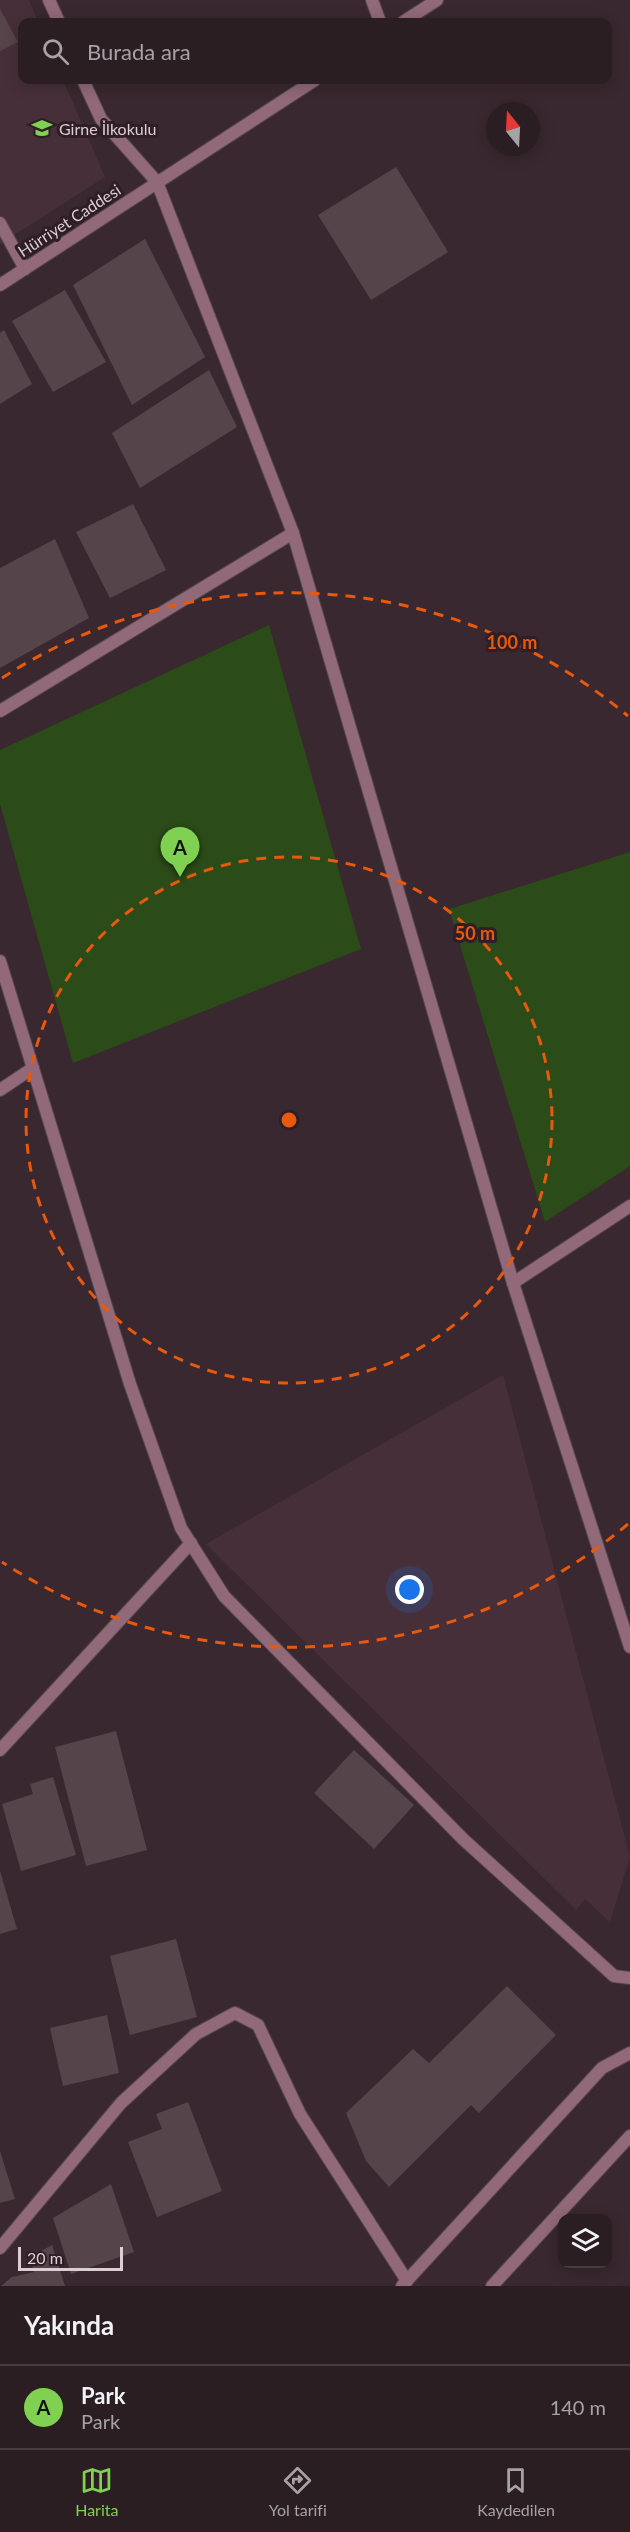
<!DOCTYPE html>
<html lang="tr">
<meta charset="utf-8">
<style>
:root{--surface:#2b1e23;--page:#33272b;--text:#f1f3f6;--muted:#a6a2a6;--line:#473c41;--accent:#80d051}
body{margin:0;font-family:Lato,sans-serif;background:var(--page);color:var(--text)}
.controls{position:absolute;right:18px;bottom:18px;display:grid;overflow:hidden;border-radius:12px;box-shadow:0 3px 15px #0003}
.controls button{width:54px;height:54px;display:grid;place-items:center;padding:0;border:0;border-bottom:2px solid var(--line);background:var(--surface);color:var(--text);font:30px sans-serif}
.compass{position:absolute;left:486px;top:102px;width:54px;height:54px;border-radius:50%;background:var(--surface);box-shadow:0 3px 15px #0003;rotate:342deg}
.scale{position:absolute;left:18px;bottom:15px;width:105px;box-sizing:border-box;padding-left:6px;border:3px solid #dacfd3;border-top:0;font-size:16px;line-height:21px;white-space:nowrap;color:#dacfd3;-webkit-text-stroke:4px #2f1e25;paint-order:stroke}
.you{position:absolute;left:410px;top:1590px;width:21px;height:21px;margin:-15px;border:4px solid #fff;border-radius:50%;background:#1a73e8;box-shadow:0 0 0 9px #1a73e833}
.badge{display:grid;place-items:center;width:39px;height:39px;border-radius:50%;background:var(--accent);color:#111;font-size:20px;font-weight:700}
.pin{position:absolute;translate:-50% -50px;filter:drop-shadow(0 2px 3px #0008)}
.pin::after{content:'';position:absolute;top:32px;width:21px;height:18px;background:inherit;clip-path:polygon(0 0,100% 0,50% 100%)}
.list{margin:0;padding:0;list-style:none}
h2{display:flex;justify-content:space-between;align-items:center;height:78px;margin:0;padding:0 24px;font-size:26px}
h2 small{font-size:20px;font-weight:400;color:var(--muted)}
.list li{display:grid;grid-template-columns:39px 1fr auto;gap:18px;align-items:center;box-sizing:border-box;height:84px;padding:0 24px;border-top:2px solid var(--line)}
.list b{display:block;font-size:22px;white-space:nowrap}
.list p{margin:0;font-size:20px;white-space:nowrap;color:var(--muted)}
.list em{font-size:20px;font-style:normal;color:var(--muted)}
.icon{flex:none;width:33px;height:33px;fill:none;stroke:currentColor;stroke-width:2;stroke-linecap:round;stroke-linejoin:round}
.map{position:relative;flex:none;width:630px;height:2286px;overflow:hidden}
.search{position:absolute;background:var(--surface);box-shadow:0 3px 15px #0003;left:18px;right:18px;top:18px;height:66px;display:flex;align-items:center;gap:15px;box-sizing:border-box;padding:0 21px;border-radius:12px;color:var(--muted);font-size:22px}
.sheet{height:162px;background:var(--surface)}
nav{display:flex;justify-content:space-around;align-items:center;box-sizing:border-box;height:84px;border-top:2px solid var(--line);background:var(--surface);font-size:16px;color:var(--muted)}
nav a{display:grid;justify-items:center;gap:3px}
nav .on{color:var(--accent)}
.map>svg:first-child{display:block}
</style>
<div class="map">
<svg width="630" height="2286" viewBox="0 0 630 2286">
<rect width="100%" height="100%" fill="#39282f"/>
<!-- built -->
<g fill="#472f39">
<polygon points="0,0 29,0 38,22 22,22 22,80 63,80 105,177 0,244"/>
<polygon points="503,1375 630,1857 610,1922 585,1899 576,1910 206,1544"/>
</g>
<!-- green -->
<g fill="#2b4b18">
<polygon points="269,625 361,949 73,1063 0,804 0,750"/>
<polygon points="630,852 630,1166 545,1222 449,909"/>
</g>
<!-- building -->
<g fill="#56444b">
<polygon points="0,9 18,42 0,51"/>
<polygon points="396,167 448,252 371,300 318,215"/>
<polygon points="145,239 205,357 132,405 73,285"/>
<polygon points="65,290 106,362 53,392 12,321"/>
<polygon points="4,330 32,384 0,404 0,333"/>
<polygon points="209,370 237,427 140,488 112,433"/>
<polygon points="133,504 166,570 110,598 76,532"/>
<polygon points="55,539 89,618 0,668 0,568"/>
<polygon points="116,1731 147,1850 86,1866 55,1747"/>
<polygon points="354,1750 414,1805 374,1849 314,1793"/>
<polygon points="53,1777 76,1855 21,1871 2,1804 33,1794 30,1784"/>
<polygon points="0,1871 17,1929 0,1934"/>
<polygon points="176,1939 197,2017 130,2035 110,1956"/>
<polygon points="507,1986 556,2035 479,2113 471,2105 389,2187 366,2161 346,2113 413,2049 429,2063"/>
<polygon points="107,2015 119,2073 63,2086 50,2028"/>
<polygon points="188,2102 222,2191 157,2217 128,2142 162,2129 156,2114"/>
<polygon points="0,2151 15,2199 0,2203"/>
<polygon points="111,2184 134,2252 71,2274 53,2218"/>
<polygon points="52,2245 65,2286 1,2286 12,2277 34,2272 30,2257"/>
</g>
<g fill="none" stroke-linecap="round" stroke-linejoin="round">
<!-- service casing -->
<g stroke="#56464d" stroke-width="14">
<polyline id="service" points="0,223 25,269"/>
</g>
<!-- minor casing -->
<g stroke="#56464d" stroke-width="14">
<g id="minor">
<polyline points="372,0 380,22"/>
<polyline points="0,711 293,533"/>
<polyline points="0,961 130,1384 181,1528 224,1596 463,1839 614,1976 630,1978"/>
<polyline points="0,1090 33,1068"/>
<polyline points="513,1283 630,1206"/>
<polyline points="0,1750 191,1543"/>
<polyline points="0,2248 121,2103 196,2034 235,2013 258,2025 300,2114 407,2281"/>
</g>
</g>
<!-- tertiary casing -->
<g stroke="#56464d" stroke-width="14">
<g id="tertiary">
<polyline points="49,0 59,22"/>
<polyline points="403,22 437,0"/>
<polyline points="83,80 101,119 157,182 293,533 513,1283 630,1647"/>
<polyline points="0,285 315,80"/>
<polyline points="402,2286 602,2068 630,2053"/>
<polyline points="492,2286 630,2136"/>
</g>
</g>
<!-- service -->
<use href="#service" stroke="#916979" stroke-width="12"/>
<!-- minor -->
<use href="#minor" stroke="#916979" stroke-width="12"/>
<!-- tertiary -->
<use href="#tertiary" stroke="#916979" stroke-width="12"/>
</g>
<!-- distance rings -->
<g fill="none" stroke="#e8590c" stroke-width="3" stroke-dasharray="10 8">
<circle cx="289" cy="1120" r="263"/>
<path d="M628 1524A527 527 0 0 1 2 1562M2 678A527 527 0 0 1 628 716"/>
</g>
<!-- icons -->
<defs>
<g id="school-bare" transform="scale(1.62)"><path d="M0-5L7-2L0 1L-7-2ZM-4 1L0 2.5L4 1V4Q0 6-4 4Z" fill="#80d051" stroke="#2f1e25" stroke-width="2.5" paint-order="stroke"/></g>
</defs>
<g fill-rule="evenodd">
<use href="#school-bare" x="42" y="128"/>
</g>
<g text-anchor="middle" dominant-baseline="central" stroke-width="6" stroke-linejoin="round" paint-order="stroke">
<!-- poi labels -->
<g font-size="16" fill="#dacfd3" stroke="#2f1e25" text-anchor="start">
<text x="59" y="128">Girne İlkokulu</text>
</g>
<!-- street labels -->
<g font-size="16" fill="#dacfd3" stroke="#2f1e25">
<text transform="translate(69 220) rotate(-33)">Hürriyet Caddesi</text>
</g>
</g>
<circle cx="289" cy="1120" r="9" fill="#e8590c" stroke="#2f1e25" stroke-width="3"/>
<g font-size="18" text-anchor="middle" font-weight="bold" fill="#e8590c" stroke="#2f1e25" stroke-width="6" stroke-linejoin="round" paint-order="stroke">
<text x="512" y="649">100 m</text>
<text x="475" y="940">50 m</text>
</g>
</svg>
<div class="controls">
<button><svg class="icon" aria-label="layers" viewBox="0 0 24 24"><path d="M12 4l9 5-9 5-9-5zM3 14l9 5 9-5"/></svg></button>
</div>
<svg class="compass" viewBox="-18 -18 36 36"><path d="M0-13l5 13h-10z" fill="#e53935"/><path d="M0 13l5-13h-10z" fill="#a6a2a6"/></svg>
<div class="scale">20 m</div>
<div class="you"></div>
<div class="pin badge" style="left:180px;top:877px">A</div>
<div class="search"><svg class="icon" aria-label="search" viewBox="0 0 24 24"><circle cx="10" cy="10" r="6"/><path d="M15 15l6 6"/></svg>Burada ara</div>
</div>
<section class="sheet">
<h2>Yakında<small></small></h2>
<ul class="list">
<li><span class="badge">A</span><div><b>Park</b><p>Park</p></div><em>140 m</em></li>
</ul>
</section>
<nav>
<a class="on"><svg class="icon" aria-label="map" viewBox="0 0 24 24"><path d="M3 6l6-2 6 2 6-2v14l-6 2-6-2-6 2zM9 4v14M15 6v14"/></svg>Harita</a>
<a><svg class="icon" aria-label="directions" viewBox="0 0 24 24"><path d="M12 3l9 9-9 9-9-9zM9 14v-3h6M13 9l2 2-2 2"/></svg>Yol tarifi</a>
<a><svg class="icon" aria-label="saved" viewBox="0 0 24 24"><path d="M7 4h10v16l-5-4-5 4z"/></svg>Kaydedilen</a>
</nav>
